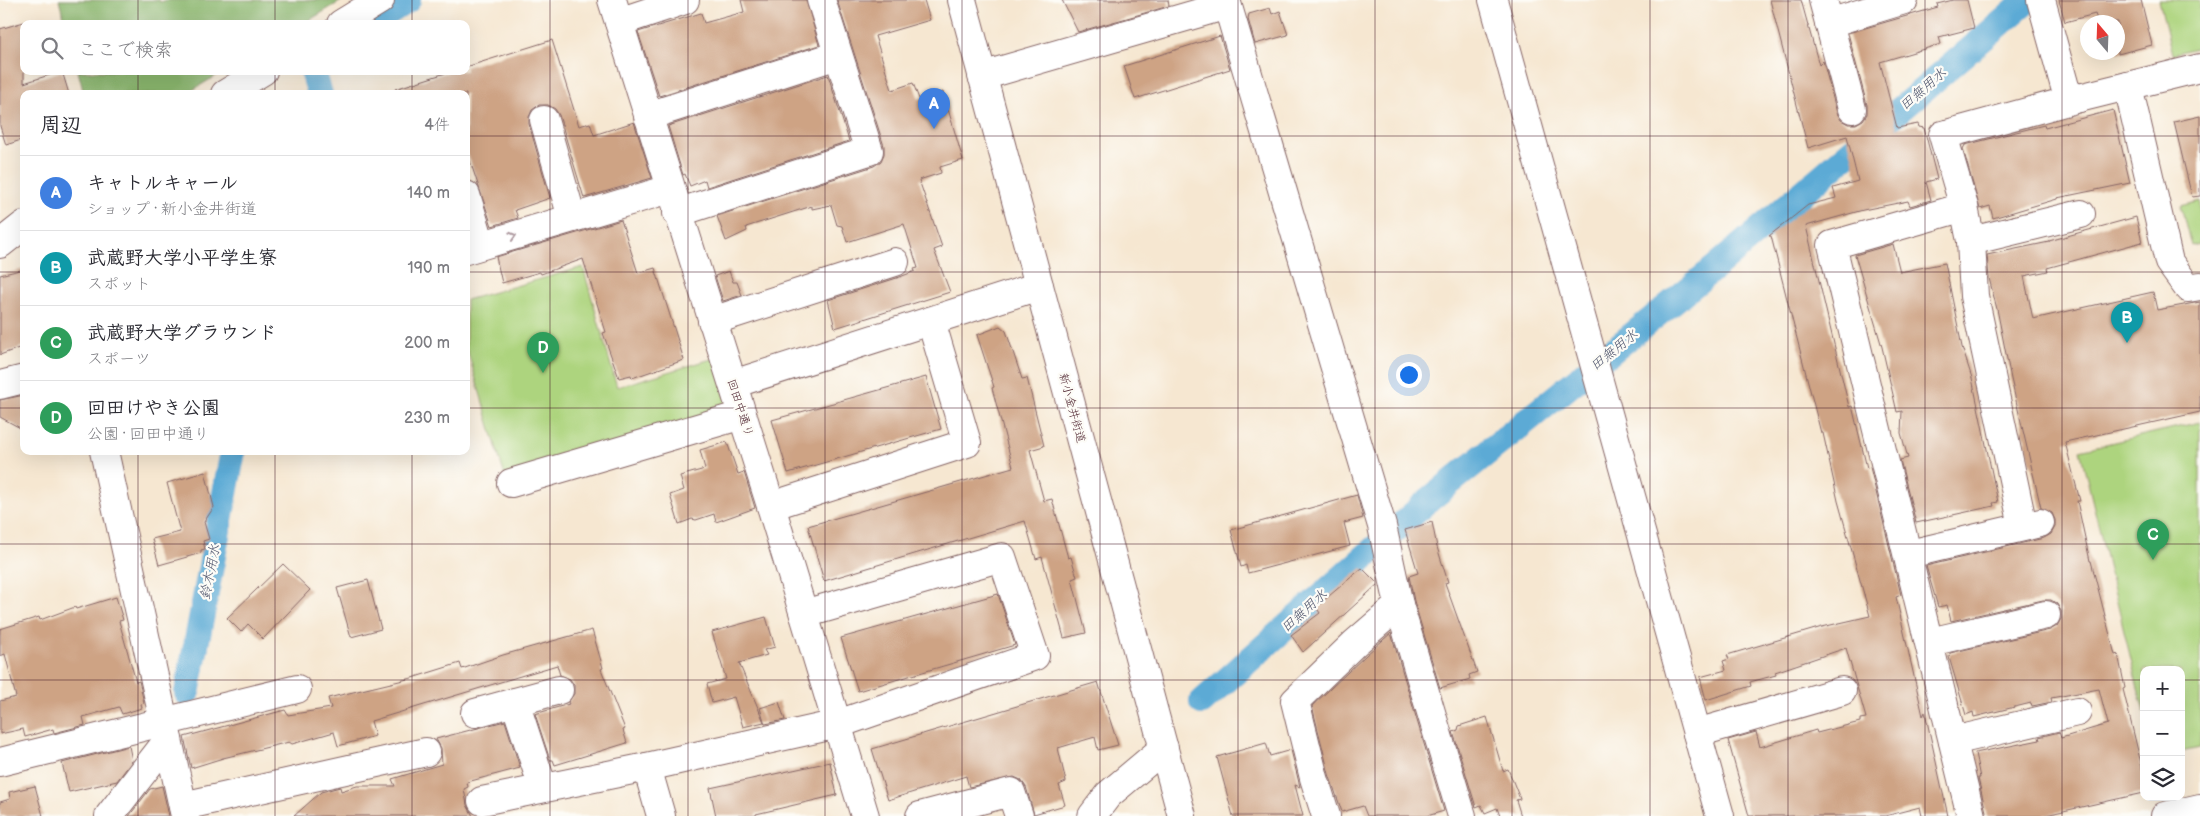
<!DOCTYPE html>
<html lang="ja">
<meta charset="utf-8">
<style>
:root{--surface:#fff;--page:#f7f7f7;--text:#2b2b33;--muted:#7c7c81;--line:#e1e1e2;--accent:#d93025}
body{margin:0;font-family:"Balsamiq Sans","Klee One",sans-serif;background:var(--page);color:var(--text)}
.controls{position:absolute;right:15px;bottom:15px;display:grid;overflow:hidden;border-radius:10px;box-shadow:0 5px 20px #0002}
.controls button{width:45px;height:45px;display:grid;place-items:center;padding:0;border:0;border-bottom:1px solid var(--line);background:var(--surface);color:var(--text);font:25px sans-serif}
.compass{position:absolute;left:2080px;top:15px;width:45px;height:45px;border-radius:50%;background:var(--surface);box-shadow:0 5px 20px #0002;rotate:341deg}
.you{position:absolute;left:1408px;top:374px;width:18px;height:18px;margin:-12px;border:4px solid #fff;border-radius:50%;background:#1a73e8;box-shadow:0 0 0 8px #1a73e833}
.badge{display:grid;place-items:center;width:32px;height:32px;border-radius:50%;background:var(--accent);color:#fff;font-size:16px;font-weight:700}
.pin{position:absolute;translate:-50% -41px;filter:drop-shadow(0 1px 2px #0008)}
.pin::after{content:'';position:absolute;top:26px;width:18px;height:15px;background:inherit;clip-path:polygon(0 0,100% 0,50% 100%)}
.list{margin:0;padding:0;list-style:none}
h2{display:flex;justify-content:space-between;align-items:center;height:65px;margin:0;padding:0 20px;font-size:21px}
h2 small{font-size:16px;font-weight:400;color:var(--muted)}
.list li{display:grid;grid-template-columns:32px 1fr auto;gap:15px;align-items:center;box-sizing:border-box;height:75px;padding:0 20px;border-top:1px solid var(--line)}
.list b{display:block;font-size:19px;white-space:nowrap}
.list p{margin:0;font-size:16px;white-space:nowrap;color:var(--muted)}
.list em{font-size:16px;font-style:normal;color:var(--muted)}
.icon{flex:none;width:28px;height:28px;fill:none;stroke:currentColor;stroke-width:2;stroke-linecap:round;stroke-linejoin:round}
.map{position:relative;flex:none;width:2200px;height:816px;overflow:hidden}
.search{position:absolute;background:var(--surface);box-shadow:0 5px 20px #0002;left:20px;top:20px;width:450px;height:55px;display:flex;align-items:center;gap:12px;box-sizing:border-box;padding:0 18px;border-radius:10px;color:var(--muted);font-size:19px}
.panel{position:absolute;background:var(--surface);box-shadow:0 5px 20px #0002;left:20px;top:90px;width:450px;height:365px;border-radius:10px}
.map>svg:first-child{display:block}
</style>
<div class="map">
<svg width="2200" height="816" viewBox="0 0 2200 816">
<rect width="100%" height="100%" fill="#fdfcf7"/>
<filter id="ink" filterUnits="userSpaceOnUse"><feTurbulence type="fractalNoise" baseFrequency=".02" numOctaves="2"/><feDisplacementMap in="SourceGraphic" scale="10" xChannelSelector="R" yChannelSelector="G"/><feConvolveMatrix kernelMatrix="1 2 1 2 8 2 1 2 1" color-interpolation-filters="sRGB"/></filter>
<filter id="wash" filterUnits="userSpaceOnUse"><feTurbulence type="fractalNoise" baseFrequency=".0096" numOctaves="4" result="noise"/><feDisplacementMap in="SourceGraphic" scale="20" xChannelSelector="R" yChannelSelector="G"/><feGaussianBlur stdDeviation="1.12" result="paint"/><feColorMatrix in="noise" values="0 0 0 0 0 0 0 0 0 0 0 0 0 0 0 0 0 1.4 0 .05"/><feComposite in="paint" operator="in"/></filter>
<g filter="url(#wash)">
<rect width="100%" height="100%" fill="#f6e7d1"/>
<!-- green -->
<g fill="#add47e" stroke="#7c7a54">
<polygon points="2159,0 2200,0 2200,47 2172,54"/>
<polygon points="2200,201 2200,244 2191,246 2181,206"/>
<polygon points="583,267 617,387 715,358 729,410 506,480 466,346 466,300"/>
<polygon points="2200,422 2200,748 2181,752 2181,670 2144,670 2144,713 2080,450"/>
</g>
<!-- forest -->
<g fill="#8ab66d" stroke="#6a6a4c">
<polygon points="59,0 159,0 160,2 167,0 343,0 303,24 65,24"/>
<polygon points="78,71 224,71 186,94 84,94"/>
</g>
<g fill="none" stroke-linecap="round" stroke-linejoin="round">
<!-- stream -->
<polyline stroke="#5caad5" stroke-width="8" points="184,708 187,693"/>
<!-- canal -->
<g stroke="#5caad5" stroke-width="26">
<polyline points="370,24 408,0"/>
<polyline points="313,71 320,94"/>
<polyline points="187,693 233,451"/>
<polyline points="1202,702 1429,500 1717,266 2028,0"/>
</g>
</g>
<g id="blocks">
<!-- building -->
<g fill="#cea384">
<polygon points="741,0 806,0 819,45 659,96 638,32 701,13 704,23 744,12"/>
<polygon points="837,0 924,0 930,20 875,36 892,90 913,83 919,99 943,92 963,160 940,167 941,173 919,180 942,247 934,250 950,292 835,328 828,300 900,277 915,271 914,269 918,268 904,224 847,242 842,226 837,225 831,205 812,209 812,206 746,227 747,231 726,241 717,216 874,166 881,161 884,154 884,146"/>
<polygon points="1062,0 1168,0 1169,6 1078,32"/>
<polygon points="1770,0 1801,0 1819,65 1823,61 1837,113 1841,120 1848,124 1856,124 1863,120 1867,114 1867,105 1848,33 1938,7 1937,4 1953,0 1967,0 1974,28 1939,37 1941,44 1880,62 1897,128 1918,124 1919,127 1924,128 1937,179 1926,182 1931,200 1910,206 1908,201 1863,210 1806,226 1849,407 1852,406 1867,468 1870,467 1901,595 1896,597 1923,716 1925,712 1948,816 1922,816 1920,807 1885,816 1749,816 1728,740 1756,732 1760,747 1816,730 1817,733 1860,722 1860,719 1866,718 1846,648 1775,672 1776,675 1750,682 1751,686 1706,700 1700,677 1726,670 1723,661 1729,659 1727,655 1822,627 1870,616 1838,501 1823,433 1821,433 1771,236 1769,236 1808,205 1836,198 1833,188 1858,181 1847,136 1808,148"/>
<polygon points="2059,0 2141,0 2152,45 2118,54 2118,22 2098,22 2095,14 2065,22"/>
<polygon points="1270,8 1272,14 1280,11 1288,35 1255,44 1248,19 1249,14"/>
<polygon points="24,22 24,83 62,71 69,94 24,94 24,139 6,145 0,126 0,29"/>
<polygon points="1220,36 1230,69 1135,99 1124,66"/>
<polygon points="552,40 579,126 590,123 594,135 634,122 652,178 584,198 559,115 555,109 548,105 539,105 532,110 529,117 529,124 550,198 515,210 518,218 492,226 466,149 466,94 396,94 395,89 452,71 466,71 466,67"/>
<polygon points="828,75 849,141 707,187 705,180 690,186 685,174 683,175 668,126"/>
<polygon points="2113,110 2130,183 2057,198 2057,199 1993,218 1990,206 1980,209 1963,149 1965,145 2044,125 2045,128"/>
<polygon points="2200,116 2200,196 2192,197 2174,122"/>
<polygon points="2136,217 2142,242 2047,268 2048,271 2024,276 2033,319 2153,292 2157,310 2200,302 2200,412 2065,442 2080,501 2077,501 2090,561 2091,561 2115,655 2118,654 2125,688 2123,689 2144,776 2144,793 2041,816 1987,816 1978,778 1980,778 1975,753 2040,740 2039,737 2059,732 2061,738 2108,724 2099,689 2051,698 2052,702 2032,706 2031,703 1974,717 1973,712 1966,715 1949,657 1950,653 2050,630 2057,626 2061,619 2061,611 2057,604 2051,600 2043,600 1951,621 1947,605 1938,607 1926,566 2044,538 2051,534 2055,527 2055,520 2052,513 2041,508 2011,379 1997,309 1989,278 1987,255 2049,242 2049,241"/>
<polygon points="621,220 638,273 655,268 684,360 632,378 631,375 619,378 603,333 606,332 583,259 541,274 540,272 502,283 496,257"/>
<polygon points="1893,244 1900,272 1945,263 1962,347 1972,378 1998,502 1993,503 1994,506 1916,523 1900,460 1908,458 1901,433 1902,411 1897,412 1882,347 1855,255"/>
<polygon points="24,269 24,346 0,355 0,275"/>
<polygon points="729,271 733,282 737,282 742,295 723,301 715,276"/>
<polygon points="1000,326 1006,331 1022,379 1027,378 1044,446 1030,450 1044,501 1052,499 1068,558 1071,557 1077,577 1072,579 1086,633 1064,638 1042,557 1036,559 1025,521 824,581 808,526 1013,467 992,388 994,387 977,335"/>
<polygon points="926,377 941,429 788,473 772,420"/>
<polygon points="24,395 24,430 0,417 0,400"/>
<polygon points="727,442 738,474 744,472 755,508 716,522 714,514 696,520 692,519 679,524 670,495 684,490 680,476 705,469 700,450"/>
<polygon points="205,472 214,507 204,522 209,539 203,541 205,549 201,550 201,553 159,565 152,539 180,532 167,483"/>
<polygon points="1357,495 1363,518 1344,523 1350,546 1248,573 1246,565 1241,567 1231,530"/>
<polygon points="1432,522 1437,547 1448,582 1445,583 1477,672 1469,675 1470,679 1440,688 1414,601 1409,576 1418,573 1405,530"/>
<polygon points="283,564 310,590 263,639 248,624 241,632 227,618"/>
<polygon points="1362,568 1378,584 1303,652 1291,635 1320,613 1316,607"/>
<polygon points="368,580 381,629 351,637 337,588"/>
<polygon points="998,594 1015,645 858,691 841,638"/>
<polygon points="116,597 123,620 119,621 136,682 139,681 140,685 144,703 141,704 142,708 122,714 119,707 83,717 85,725 54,733 53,729 25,737 23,729 0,734 0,701 16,697 5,654 0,656 0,629 39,617 40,620 75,607 76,609"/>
<polygon points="766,617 775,647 764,650 767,655 739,663 764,722 743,727 734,697 712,703 707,684 726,679 712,632"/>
<polygon points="592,630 603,668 601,669 625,729 623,730 627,743 555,765 553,760 550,760 535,714 569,704 568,702 574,694 574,685 570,679 560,675 557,665 371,721 375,736 338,746 334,732 292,744 289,742 223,758 191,768 184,737 285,710 288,715 331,708 328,698 412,678 460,663 462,669 503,655"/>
<polygon points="1391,633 1444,811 1427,816 1367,816 1363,806 1342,812 1329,774 1312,706 1366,655"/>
<polygon points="1098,682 1118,745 1098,750 1095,737 1058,748 1066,782 1059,785 1065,805 1034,814 1026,787 1021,780 1014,777 969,787 966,776 888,800 872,749"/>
<polygon points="779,702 785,720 765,724 760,708"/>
<polygon points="1487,717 1503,771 1508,769 1520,799 1516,800 1521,816 1500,816 1497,808 1485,813 1481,805 1476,807 1453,732 1458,730 1459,726"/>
<polygon points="505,721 520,768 467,782 468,787 464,789 467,805 473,816 294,816 321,792 340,787 341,791 357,786 395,786 392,779 442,764 441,748 436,739"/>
<polygon points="1266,743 1270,756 1291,750 1300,787 1295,785 1303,816 1233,816 1217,757"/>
<polygon points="129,746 132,761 117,781 69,792 62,763"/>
<polygon points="830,762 837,795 756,814 756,816 716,816 710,788"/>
<polygon points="35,786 43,816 0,816 0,802 10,799 9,792"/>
<polygon points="162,786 169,816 129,816 150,789"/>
</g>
</g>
</g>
<g filter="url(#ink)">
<use href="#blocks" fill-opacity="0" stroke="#866565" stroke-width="1"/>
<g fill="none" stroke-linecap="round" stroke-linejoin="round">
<!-- minor casing -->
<g stroke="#866565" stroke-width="30">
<g id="minor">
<polyline points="612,0 771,506 865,816"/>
<polyline points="1226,0 1382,526 1399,605 1462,816"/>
<polyline points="1493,0 1720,816"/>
<polyline points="1823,0 1852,109"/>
<polyline points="2041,0 2065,87 2069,94 2079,98 2200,68"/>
<polyline points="619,22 685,0"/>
<polyline points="1829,23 1904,0"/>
<polyline points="982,76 1227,5"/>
<polyline points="2128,86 2169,262 2188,288 2200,286"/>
<polyline points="648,116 838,55"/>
<polyline points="544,120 572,218"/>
<polyline points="466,195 481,245"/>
<polyline points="1964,207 1832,245 1971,816"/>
<polyline points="677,213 869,151 821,0"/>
<polyline points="1971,241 2081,214"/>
<polyline points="466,250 670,189"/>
<polyline points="712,321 895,262"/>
<polyline points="733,384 1039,286"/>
<polyline points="0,385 24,379"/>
<polyline points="104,451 185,816"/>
<polyline points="511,483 742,415"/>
<polyline points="771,506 967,443 931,321"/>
<polyline points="2023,526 1974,296 1971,241 1964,207 1943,135 2079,98"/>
<polyline points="1909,554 2040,523"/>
<polyline points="1930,642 2046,615"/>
<polyline points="515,702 543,788"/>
<polyline points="475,713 559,690"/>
<polyline points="1697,733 1842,691"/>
<polyline points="1953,741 2077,712"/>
<polyline points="0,762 297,689"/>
<polyline points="482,801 647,767"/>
<polyline points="183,806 426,752"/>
<polyline points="109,816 168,740"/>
<polyline points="661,816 647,767 838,724 1035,656 1002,557 804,614"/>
<polyline points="920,816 1011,792 1019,816"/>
<polyline points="1092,816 1108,795 1164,748"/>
<polyline points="1326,816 1314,778 1295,701 1355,643 1399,605"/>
<polyline points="2165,816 2200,808"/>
</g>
</g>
<!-- major casing -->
<g stroke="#866565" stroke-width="30">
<g id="major">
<polyline points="962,0 1182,816"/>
<polyline points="341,24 380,0"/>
<polyline points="225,94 263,71"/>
<polyline points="0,244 24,225"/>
</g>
</g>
<!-- minor -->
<use href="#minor" stroke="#fff" stroke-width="28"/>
<!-- major -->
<use href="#major" stroke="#fff" stroke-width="28"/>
</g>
<!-- one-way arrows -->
<defs><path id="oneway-chevron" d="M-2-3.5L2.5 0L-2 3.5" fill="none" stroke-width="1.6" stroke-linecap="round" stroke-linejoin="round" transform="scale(1.25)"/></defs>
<use stroke="#ae9aa0" href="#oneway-chevron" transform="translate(513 236) rotate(-17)"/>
</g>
<!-- grid -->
<path fill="none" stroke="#4a1f2b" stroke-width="1" stroke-opacity="0.55" d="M 138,0 L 138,24M 275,0 L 275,24M 412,0 L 412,24M 550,0 L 550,816M 688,0 L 688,816M 825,0 L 825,816M 962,0 L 962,816M 1100,0 L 1100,816M 1238,0 L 1238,816M 1375,0 L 1375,816M 1512,0 L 1512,816M 1650,0 L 1650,816M 1788,0 L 1788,816M 1925,0 L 1925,816M 2062,0 L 2062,816M 138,71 L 138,94M 275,71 L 275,94M 412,71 L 412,94M 0,136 L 24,136M 466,136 L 2200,136M 0,272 L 24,272M 466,272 L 2200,272M 0,408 L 24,408M 466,408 L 2200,408M 138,451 L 138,816M 275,451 L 275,816M 412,451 L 412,816M 0,544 L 2200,544M 0,680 L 2144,680M 2181,680 L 2200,680"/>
<g text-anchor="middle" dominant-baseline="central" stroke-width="4.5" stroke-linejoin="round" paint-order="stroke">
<!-- street labels -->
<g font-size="12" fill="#4a1f2b" stroke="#fdfcf7">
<text transform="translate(740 408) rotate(72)">回田中通り</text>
<text transform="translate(1072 408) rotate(75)">新小金井街道</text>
</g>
<!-- water labels -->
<g font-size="14" font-style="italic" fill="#51576f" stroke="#fdfcf7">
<text transform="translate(1923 89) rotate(-41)">田無用水</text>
<text transform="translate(1614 350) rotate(-39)">田無用水</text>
<text transform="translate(210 572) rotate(-79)">鈴木用水</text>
<text transform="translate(1304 611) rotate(-42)">田無用水</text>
</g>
</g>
</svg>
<div class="controls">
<button>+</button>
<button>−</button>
<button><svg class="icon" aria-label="layers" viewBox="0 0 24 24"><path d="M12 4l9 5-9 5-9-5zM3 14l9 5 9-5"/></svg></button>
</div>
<svg class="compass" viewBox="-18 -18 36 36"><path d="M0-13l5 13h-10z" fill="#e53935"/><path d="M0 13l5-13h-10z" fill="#7c7c81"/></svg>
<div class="you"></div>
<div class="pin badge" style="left:934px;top:129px;background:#3f7fe0">A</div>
<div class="pin badge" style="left:2127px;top:343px;background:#0f9aa8">B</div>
<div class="pin badge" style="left:2153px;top:560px;background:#2e9e5b">C</div>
<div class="pin badge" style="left:543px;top:373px;background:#2e9e5b">D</div>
<div class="search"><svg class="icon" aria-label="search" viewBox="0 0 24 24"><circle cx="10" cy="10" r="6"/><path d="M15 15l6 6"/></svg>ここで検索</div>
<section class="panel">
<h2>周辺<small>4件</small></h2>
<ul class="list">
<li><span class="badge" style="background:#3f7fe0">A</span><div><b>キャトルキャール</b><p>ショップ · 新小金井街道</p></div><em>140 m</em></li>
<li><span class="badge" style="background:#0f9aa8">B</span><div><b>武蔵野大学小平学生寮</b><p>スポット</p></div><em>190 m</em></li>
<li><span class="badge" style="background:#2e9e5b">C</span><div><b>武蔵野大学グラウンド</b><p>スポーツ</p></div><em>200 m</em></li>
<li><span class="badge" style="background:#2e9e5b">D</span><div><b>回田けやき公園</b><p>公園 · 回田中通り</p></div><em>230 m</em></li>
</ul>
</section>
</div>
